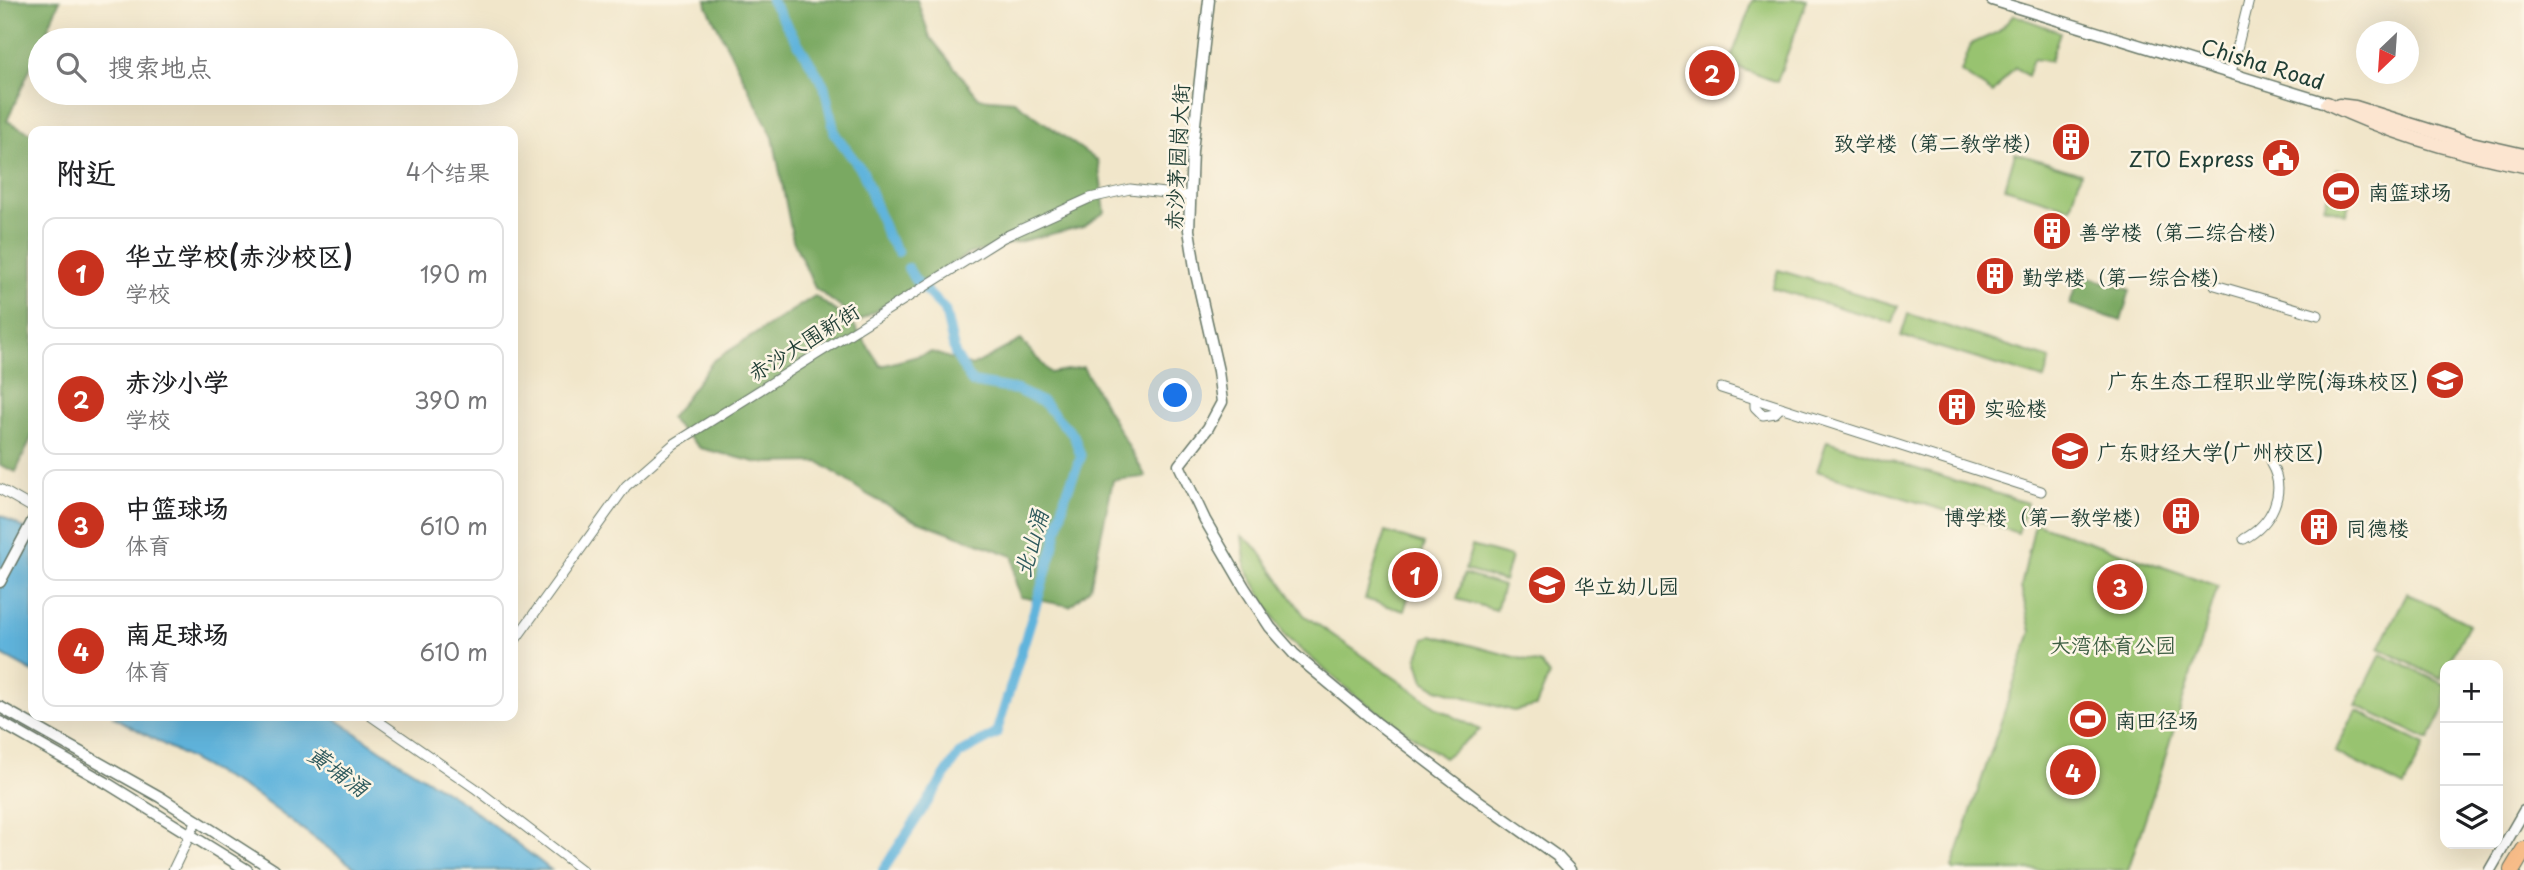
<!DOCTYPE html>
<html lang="zh">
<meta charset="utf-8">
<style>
:root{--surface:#fff;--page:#f2f2f2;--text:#202124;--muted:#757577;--line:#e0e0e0;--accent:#c8321e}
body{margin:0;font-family:"Playpen Sans","LXGW WenKai TC",sans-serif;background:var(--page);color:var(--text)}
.controls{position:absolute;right:21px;bottom:21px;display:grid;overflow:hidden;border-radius:14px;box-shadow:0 7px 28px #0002}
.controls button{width:63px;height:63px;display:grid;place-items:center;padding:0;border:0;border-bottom:2px solid var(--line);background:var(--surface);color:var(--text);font:35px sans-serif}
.compass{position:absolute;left:2356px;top:21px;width:63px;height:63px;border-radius:50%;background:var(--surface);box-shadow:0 7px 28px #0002;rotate:205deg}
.you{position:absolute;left:1176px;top:396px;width:24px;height:24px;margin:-18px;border:5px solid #fff;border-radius:50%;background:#1a73e8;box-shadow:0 0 0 10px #1a73e833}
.badge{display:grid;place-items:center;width:46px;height:46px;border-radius:50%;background:var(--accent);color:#fff;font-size:23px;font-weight:700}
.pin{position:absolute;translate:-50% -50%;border:4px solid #fff;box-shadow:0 2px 7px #0006}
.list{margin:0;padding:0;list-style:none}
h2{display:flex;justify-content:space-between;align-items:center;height:91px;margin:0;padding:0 28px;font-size:30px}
h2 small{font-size:23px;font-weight:400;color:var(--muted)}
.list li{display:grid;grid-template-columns:46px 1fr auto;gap:21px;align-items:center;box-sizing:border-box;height:112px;margin:0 14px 14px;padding:0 14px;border:2px solid var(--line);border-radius:14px}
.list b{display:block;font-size:26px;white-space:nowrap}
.list p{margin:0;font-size:23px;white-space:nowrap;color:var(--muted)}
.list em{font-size:23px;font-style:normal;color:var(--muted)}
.icon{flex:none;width:38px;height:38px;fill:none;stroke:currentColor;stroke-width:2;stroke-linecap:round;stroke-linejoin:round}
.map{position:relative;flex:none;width:2524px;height:870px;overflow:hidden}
.search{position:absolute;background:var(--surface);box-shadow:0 7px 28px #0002;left:28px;top:28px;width:490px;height:77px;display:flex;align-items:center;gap:18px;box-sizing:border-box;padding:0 24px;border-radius:38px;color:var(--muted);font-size:26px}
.panel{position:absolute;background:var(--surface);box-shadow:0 7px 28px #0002;left:28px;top:126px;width:490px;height:595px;border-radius:14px}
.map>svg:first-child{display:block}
</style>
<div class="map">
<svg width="2524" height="870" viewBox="0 0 2524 870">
<rect width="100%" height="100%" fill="#fcf5e5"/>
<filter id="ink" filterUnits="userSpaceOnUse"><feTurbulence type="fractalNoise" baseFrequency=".0143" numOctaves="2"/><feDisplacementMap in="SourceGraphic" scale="14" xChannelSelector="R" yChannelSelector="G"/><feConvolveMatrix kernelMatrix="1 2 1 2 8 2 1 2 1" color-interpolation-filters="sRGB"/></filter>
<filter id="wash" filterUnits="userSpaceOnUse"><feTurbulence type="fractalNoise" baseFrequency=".00686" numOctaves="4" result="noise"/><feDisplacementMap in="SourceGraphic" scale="28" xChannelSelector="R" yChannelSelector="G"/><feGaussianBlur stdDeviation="1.57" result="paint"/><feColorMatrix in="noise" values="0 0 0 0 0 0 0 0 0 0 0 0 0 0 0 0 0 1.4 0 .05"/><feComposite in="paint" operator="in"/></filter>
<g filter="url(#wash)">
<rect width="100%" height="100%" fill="#f1e6ca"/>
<!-- green -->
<g fill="#98c370" stroke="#5c8052" stroke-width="2">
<polygon points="1753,0 1807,0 1777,82 1729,64"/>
<polygon points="2014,15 2060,32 2050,61 2033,59 2027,76 2015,67 1993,93 1961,72 1971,44 1998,32"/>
<polygon points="2015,153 2081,173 2071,208 2005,188"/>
<polygon points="2336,169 2358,176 2346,214 2324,207"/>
<polygon points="1778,270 1898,306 1893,323 1772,288"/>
<polygon points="1908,314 2050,359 2044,379 1901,336"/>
<polygon points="1827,441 2027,503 2018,533 1817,471"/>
<polygon points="2035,523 2218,586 2161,771 2128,870 1954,870 1952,868 2031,632 2021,587"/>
<polygon points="1385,532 1424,544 1404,611 1365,599"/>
<polygon points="1242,536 1256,547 1304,615 1441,710 1480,730 1444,758 1357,697 1285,636 1246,569"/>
<polygon points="1472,546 1511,557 1504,581 1465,570"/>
<polygon points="1464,574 1503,586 1496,610 1457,599"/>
<polygon points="2407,593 2469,624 2448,665 2445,665 2441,679 2379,648"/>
<polygon points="1432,635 1541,664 1549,675 1536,706 1514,711 1437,689 1424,681 1417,658 1425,639"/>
<polygon points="2381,654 2445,685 2445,707 2429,740 2356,705"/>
<polygon points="2356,710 2425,745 2404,787 2335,752"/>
</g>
<!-- forest -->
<g fill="#7aa962" stroke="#4c734b" stroke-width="2">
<polygon points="0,0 60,0 43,40 40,40 40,46 7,121 33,134 33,434 16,472 0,465"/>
<polygon points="706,0 917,0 930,37 979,98 1014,101 1098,161 1105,212 1084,226 968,254 859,321 815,288 793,240 773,137 707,6"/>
<polygon points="2079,274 2130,290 2121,321 2070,304"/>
<polygon points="815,296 853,324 881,366 932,352 972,366 1021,340 1050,373 1083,367 1146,477 1113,480 1090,588 1070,606 1020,597 1015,580 1013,556 910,518 868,495 819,462 759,463 700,448 670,419 713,361"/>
</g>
<!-- water -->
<g fill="#61b4dc" stroke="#407888" stroke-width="2">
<polygon points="0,515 33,533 33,672 0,654"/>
<polygon points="112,716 331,716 402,764 463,802 551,870 358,870 256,795"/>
</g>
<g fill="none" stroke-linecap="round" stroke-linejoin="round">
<!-- canal -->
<g stroke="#61b4dc" stroke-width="10">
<polyline points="771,0 824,85 835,134 863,172 887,236 898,252"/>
<polyline points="883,870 959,754 996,734 1054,546 1065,497 1081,457 1074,436 1044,403 1017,390 972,382 955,354 945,310 915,280 908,268"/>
</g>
</g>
</g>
<g filter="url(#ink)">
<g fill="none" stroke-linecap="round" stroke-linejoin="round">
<!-- minor casing -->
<g stroke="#687868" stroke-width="11">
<g id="minor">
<polyline points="2231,73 2249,0"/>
<polyline points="2215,285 2318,315"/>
<polyline points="1721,388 2041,491"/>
<polyline points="1755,399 1755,407 1763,415 1775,413 1781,407"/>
<polyline points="0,489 33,508"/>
<path d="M 2244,539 C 2271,524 2288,493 2271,464"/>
<polyline points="513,643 626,486 674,444 1002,238 1090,198 1130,189 1190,196"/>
<polyline points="371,716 475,788 582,870"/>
<polyline points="173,870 197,820"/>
</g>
</g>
<!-- tertiary casing -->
<g stroke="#687868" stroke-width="13">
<g id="tertiary">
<polyline points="1209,0 1192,151 1189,230 1196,274 1218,371 1222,402 1208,428 1179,465 1205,520 1244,587 1270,627 1294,654 1378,724 1475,798 1557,856 1570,870"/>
<polyline points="1992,0 2327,103"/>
<polyline points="0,582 33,520"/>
<polyline points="0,707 160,797 274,870"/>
<polyline points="0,722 105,782 247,870"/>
<polyline points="2490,870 2524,811"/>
</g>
</g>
<!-- secondary casing -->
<g stroke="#687868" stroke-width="15">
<g id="secondary">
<path d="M 2327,103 C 2386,132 2459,153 2524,166"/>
<polyline points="2339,105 2355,107 2467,142 2524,155"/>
</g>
</g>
<!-- motorway casing -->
<g stroke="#687868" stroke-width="18">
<polyline id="motorway" points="2512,870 2524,850"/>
</g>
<!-- minor -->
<use href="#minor" stroke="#fff" stroke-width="9"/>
<!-- tertiary -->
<use href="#tertiary" stroke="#fff" stroke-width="10"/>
<!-- secondary -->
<use href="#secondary" stroke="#fce5d0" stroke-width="12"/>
<!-- motorway -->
<use href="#motorway" stroke="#f8bd89" stroke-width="16"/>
</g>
</g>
<!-- icons -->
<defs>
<g id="building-disc" transform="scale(2.0125)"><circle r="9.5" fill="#c8321e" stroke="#fcf5e5"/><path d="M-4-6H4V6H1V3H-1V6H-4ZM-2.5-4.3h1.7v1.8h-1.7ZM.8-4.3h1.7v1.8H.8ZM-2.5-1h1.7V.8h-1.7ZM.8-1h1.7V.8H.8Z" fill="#fff"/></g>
<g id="civic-disc" transform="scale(2.0125)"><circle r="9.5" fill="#c8321e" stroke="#fcf5e5"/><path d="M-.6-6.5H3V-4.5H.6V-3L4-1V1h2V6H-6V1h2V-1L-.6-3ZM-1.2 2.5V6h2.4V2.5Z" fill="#fff"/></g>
<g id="stadium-disc" transform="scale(2.0125)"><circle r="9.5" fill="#c8321e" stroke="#fcf5e5"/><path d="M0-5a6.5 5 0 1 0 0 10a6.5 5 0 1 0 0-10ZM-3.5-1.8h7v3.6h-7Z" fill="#fff"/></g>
<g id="university-disc" transform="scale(2.0125)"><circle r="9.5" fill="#c8321e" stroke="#fcf5e5"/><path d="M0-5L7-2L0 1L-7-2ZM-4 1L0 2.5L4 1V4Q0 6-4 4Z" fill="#fff"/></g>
<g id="school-disc" transform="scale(2.0125)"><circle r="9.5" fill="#c8321e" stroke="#fcf5e5"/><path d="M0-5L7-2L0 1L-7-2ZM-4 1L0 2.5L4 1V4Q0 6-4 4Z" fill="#fff"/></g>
</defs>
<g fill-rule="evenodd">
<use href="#building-disc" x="2071" y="142"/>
<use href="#civic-disc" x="2281" y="158"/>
<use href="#stadium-disc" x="2341" y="191"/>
<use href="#building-disc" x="2052" y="231"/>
<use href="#building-disc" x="1995" y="276"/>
<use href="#university-disc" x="2445" y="380"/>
<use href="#building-disc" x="1957" y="407"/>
<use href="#university-disc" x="2070" y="451"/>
<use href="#building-disc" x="2181" y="516"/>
<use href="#building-disc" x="2319" y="527"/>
<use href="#school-disc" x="1547" y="585"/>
<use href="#stadium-disc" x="2088" y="719"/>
</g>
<g text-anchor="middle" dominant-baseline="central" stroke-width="5" stroke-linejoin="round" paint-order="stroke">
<!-- street labels -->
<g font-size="21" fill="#1f3d34" stroke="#fcf5e5">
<text transform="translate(2263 63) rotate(17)">Chisha Road</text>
<text transform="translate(1176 157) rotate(-87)">赤沙茅园岗大街</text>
<text transform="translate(803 341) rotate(-32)">赤沙大围新街</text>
</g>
<!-- poi labels -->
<g font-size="21" fill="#1f3d34" stroke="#fcf5e5" text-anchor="start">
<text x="2044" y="142" text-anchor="end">致学楼（第二教学楼）</text>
<text x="2254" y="158" text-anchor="end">ZTO Express</text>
<text x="2368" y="191">南篮球场</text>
<text x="2079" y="231">善学楼（第二综合楼）</text>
<text x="2022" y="276">勤学楼（第一综合楼）</text>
<text x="2418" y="380" text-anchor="end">广东生态工程职业学院(海珠校区)</text>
<text x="1984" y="407">实验楼</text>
<text x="2097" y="451">广东财经大学(广州校区)</text>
<text x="2154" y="516" text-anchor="end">博学楼（第一教学楼）</text>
<text x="2346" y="527">同德楼</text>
<text x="1574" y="585">华立幼儿园</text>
<text x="2115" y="719">南田径场</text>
</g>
<!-- park labels -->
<g font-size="21" fill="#3d5e43" stroke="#fcf5e5">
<text x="2113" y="644">大湾体育公园</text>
</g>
<!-- water labels -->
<g font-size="23" font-style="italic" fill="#305b5e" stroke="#fcf5e5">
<text transform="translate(1030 543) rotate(-74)">北山涌</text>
<text transform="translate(339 770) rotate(36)">黄埔涌</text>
</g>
</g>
</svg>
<div class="controls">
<button>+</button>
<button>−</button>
<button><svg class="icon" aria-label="layers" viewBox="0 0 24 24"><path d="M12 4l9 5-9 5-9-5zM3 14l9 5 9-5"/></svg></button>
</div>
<svg class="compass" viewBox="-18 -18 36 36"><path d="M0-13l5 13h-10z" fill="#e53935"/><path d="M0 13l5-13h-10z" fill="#757577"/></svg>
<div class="you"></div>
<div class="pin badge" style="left:1415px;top:575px">1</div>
<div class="pin badge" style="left:1712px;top:73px">2</div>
<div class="pin badge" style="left:2120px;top:587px">3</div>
<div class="pin badge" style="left:2073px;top:772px">4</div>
<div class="search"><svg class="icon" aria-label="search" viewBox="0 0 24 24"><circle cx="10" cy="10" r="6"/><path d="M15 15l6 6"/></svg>搜索地点</div>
<section class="panel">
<h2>附近<small>4个结果</small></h2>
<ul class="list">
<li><span class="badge">1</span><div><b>华立学校(赤沙校区)</b><p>学校</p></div><em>190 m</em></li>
<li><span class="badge">2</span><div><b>赤沙小学</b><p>学校</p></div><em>390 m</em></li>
<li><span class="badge">3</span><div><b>中篮球场</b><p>体育</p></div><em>610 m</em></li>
<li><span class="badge">4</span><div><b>南足球场</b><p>体育</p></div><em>610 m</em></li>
</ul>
</section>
</div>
